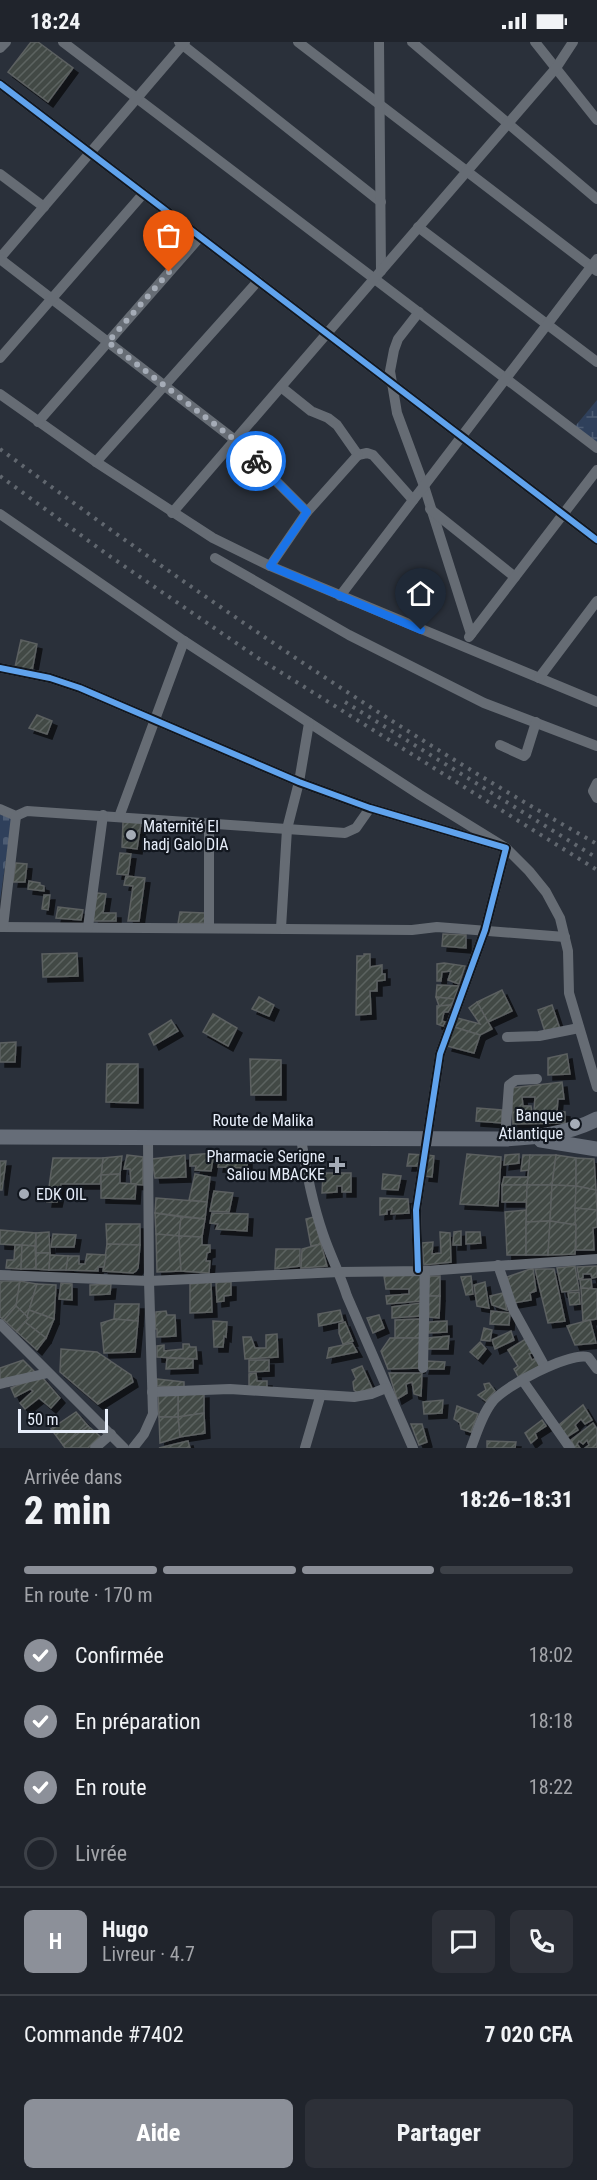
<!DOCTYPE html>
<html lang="fr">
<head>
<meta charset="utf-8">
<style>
	body { margin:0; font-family:"Roboto Condensed",sans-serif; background:#2d3038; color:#f1f3f6; height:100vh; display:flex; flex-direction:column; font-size:22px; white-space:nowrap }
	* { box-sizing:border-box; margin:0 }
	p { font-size:20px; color:#a2a4a9 }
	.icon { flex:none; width:33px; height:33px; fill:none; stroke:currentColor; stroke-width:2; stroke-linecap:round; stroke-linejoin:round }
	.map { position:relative; height:1406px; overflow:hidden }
	.panel { display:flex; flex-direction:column; background:#20242c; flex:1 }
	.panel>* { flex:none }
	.scale { position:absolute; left:18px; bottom:15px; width:90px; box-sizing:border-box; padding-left:6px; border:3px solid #e7eefa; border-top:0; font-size:16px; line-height:21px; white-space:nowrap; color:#e7eefa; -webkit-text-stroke:4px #12171f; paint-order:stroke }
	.pin { position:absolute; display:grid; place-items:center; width:51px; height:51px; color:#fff; margin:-62px -26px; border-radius:50% 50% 50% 0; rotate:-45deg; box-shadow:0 0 6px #0007 }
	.pin .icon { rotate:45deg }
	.courier { position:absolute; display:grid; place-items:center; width:60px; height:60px; margin:-30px; border:4px solid #1a73e8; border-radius:50%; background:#fff; color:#222; box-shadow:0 2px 8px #0007 }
	.head em { font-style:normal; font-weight:800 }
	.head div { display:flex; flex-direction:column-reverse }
	.head { display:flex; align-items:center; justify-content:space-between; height:102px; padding:0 24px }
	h1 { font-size:39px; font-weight:800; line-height:45px }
	.bar { display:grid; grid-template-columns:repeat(4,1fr); gap:9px 6px; align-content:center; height:72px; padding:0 24px }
	.bar i { height:8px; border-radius:4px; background:#3d4148 }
	.bar .current { background:#8c9099 }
	.bar p { grid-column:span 4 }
	.line { display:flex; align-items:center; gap:15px; padding:0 24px; border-top:2px solid #3d4148 }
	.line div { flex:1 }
	.round { display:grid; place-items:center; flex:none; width:63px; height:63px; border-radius:9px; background:#2d3038 }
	ol { padding:0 24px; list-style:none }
	li { display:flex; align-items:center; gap:18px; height:66px }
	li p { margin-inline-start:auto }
	li .icon { padding:6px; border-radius:50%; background:#8c9099; color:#fff; stroke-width:4 }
	li:last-child { color:#a2a4a9 }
	li i { width:33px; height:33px; border:3px solid #3d4148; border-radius:50% }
	.cta { display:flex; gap:12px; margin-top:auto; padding:12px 24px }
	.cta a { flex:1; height:69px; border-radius:9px; background:#8c9099; color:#fff; font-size:24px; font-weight:800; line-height:69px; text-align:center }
	.cta a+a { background:#2d3038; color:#f1f3f6 }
	.status { display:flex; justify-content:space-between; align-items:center; height:42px; padding:0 30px; background:#20242c; direction:ltr }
	.status svg { height:16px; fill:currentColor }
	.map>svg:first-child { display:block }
	.wetland { fill:url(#wetland-marsh) }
	.cemetery { fill:url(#cemetery-stones) }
	.building { fill:url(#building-hatch); stroke:#5c6061; stroke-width:1.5; fill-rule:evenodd; filter:url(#shadow) }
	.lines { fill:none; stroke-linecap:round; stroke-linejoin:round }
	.street { stroke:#666c74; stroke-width:10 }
	.secondary { stroke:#666d78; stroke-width:15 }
	.rail { stroke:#61676f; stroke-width:4; stroke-dasharray:3 6; stroke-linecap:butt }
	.cycleway-casing { stroke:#12171f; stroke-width:10 }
	.cycleway { stroke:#60a3ed; stroke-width:6 }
	.done { stroke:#a5acb7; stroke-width:6; stroke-dasharray:0 10.8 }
	.route { stroke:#1a73e8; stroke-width:8 }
	.poi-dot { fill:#a5acb7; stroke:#12171f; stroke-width:2 }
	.labels { text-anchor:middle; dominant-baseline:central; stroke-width:4.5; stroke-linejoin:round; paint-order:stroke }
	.poi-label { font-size:16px; fill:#e7eefa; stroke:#12171f; text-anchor:start }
	.street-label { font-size:16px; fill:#e7eefa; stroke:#12171f }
</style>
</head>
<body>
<div class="status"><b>18:24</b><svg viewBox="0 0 49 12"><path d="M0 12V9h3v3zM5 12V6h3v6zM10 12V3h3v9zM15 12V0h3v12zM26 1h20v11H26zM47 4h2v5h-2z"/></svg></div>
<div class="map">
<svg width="597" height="1406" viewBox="0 0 597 1406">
	<defs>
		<pattern id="wetland-marsh" width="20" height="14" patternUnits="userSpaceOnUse" patternTransform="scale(1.5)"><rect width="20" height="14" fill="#2f405b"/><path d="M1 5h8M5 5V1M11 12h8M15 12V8" fill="none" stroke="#4d5c73"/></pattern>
		<pattern id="cemetery-stones" width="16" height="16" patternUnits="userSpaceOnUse" patternTransform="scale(1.5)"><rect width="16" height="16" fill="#2f405b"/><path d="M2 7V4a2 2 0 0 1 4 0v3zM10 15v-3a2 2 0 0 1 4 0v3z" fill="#4d5c73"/></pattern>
		<pattern id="building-hatch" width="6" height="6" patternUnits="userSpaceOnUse" patternTransform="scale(1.5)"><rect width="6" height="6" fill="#424a45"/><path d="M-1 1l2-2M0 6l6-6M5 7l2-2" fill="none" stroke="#5d6461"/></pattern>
		<filter id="shadow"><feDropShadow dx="5" dy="5" stdDeviation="0" flood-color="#0009"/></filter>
	</defs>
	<rect width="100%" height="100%" fill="#2a303a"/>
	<polygon class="wetland" points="597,358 597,407 572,388"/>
	<polygon class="cemetery" points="0,772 12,777 0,858"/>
	<g class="building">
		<polygon points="31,0 38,0 73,26 48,60 8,30"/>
		<polygon points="21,598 37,602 32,629 15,625"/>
		<polygon points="37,673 52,679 47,692 29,686"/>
		<polygon points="123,780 141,781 137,807 122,805"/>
		<polygon points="120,811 131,812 128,833 117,832"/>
		<polygon points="16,821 27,822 25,840 13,840"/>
		<polygon points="126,834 145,836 139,879 128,879 133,844 124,843"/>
		<polygon points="29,839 40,841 40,843 44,844 44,849 28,847"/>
		<polygon points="97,851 106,852 103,871 116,871 116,879 93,879"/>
		<polygon points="44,853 50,853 48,868 42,867"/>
		<polygon points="58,865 83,868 81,878 56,876"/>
		<polygon points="180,870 205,871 206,881 178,882"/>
		<polygon points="443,892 466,893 466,906 442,904"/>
		<polygon points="77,911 78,934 43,935 42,912"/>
		<polygon points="364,912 370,912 370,925 382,923 382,932 385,932 385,938 377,939 377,949 370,949 371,972 356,973 357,914 364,914"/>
		<polygon points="444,921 465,924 459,942 448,938 451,929 442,930 441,939 437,939 437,922"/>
		<polygon points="437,943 459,944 454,957 436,955"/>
		<polygon points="502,948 512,969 488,980 477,960"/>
		<polygon points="259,955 274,963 269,974 252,967"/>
		<polygon points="436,955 454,957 452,963 439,964"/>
		<polygon points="477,960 492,987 480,993 454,985 457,976 480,982 469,966"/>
		<polygon points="452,963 448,970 444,970 442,979 445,980 443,984 437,982 437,964"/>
		<polygon points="552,963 560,987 545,990 538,968"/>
		<polygon points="213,972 237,986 228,1004 203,990"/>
		<polygon points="171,978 178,989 154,1003 149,992"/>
		<polygon points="454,985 480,993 474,1011 447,1004"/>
		<polygon points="16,1000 15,1020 0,1020 0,1001"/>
		<polygon points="567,1012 570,1032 548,1033 548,1016"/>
		<polygon points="250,1017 281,1018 281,1053 251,1053"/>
		<polygon points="107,1022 138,1022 138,1061 106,1060"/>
		<path d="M562,1040L564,1057H558L557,1069L565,1070V1081L513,1082L511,1046ZM522,1055H535L534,1069L532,1070L531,1064H523Z"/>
		<polygon points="477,1066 502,1068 502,1081 476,1079"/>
		<polygon points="214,1111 211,1129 195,1128 196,1124 190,1124 190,1113"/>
		<polygon points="409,1112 423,1113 421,1124 407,1124"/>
		<polygon points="467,1112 501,1115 498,1164 460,1162"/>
		<polygon points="519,1112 519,1121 504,1123 505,1113"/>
		<polygon points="127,1113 143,1115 143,1143 131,1142 130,1127 124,1127"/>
		<polygon points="185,1113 186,1135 155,1136 152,1117"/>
		<polygon points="220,1113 247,1113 247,1126 218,1125"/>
		<polygon points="427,1113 434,1114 432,1135 424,1134"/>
		<polygon points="523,1113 530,1113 529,1128 521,1129"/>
		<polygon points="530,1113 556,1113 552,1143 527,1143"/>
		<polygon points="556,1113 576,1116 576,1144 552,1143"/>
		<polygon points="122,1114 120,1132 101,1133 103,1116"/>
		<polygon points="53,1116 103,1116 100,1142 61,1142 57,1160 47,1160"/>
		<polygon points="576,1116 594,1117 596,1148 576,1144"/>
		<polygon points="0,1119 6,1119 2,1148 0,1148"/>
		<polygon points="323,1131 351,1131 351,1150 342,1150 342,1144 337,1144 337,1150 322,1151"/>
		<polygon points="120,1132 120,1141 136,1142 135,1157 101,1156 101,1133"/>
		<polygon points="195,1132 210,1135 207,1160 189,1158"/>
		<polygon points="383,1132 401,1134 398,1148 382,1147"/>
		<polygon points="504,1135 528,1135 527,1143 502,1143"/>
		<rect x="502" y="1143" width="25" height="17"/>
		<polygon points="527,1143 552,1143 550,1179 526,1180"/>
		<polygon points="552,1143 576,1144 576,1183 550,1179"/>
		<polygon points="576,1144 596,1148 597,1168 575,1166"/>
		<polygon points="214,1149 233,1151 229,1170 210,1169"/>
		<polygon points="156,1156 207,1160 205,1177 155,1171"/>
		<polygon points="380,1156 408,1157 409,1171 391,1172 392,1167 387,1168 387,1172 380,1173"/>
		<polygon points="575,1166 597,1168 597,1185 593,1186 594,1208 576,1208"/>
		<polygon points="526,1168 526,1213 507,1213 505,1170"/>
		<polygon points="155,1171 181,1175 179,1194 156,1192"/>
		<polygon points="212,1171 248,1172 247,1189 216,1187 218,1182 210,1181"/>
		<polygon points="181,1175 205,1177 202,1195 179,1194"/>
		<polygon points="314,1175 321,1202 311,1204 306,1177"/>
		<polygon points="550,1179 548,1213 526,1213 526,1180"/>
		<polygon points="550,1179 576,1183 575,1212 548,1213"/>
		<polygon points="106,1182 140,1182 140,1203 107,1202"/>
		<polygon points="0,1188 36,1191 35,1204 0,1202"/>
		<polygon points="461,1189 461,1203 453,1203 454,1190"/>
		<polygon points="49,1190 50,1211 36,1211 36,1191"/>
		<polygon points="440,1190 450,1191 451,1220 424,1223 422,1201 433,1200 432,1212 441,1211"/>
		<polygon points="466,1190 480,1190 481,1201 466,1202"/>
		<polygon points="53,1192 76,1193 74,1205 51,1205"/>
		<polygon points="156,1192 179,1194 181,1229 157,1230"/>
		<polygon points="179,1194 202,1195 202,1203 210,1203 210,1210 207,1211 206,1219 210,1219 209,1231 181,1229"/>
		<polygon points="107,1202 140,1203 138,1226 136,1229 133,1231 103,1229"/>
		<polygon points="321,1202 327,1224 301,1226 302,1207"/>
		<polygon points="15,1203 22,1203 21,1227 6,1226 7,1218 14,1218"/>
		<polygon points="22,1203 35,1204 36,1227 21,1227"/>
		<polygon points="276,1207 300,1207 300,1224 275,1227"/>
		<polygon points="36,1211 50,1211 49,1228 36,1227"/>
		<polygon points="87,1212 106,1213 104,1225 98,1225 98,1229 66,1228 68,1214 79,1214 79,1222 85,1222"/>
		<polygon points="50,1213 68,1214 66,1228 49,1228"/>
		<polygon points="575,1224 579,1248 562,1250 557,1226"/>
		<polygon points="597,1224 597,1235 592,1236 591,1232 583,1232 583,1236 579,1237 577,1225"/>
		<polygon points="533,1226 536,1249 530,1251 531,1258 514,1261 507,1235"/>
		<polygon points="535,1227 554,1227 565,1279 548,1281"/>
		<polygon points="420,1233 421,1259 387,1262 386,1254 409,1252 409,1247 386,1247 384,1234"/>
		<polygon points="429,1234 440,1234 440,1254 428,1254"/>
		<polygon points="471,1234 473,1252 466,1253 461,1235"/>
		<polygon points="591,1237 592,1247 581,1246 580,1238"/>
		<polygon points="0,1239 20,1239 16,1264 4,1278 0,1275"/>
		<polygon points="20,1239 37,1242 27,1275 16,1264"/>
		<polygon points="211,1240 212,1270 190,1271 190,1242"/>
		<polygon points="216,1240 231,1240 231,1253 224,1254 224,1259 217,1260"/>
		<polygon points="485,1240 489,1266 477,1264 474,1243"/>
		<polygon points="61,1241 72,1242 72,1258 59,1257"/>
		<polygon points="37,1242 56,1243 54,1277 29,1268"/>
		<polygon points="111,1242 110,1252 90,1253 90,1243"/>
		<polygon points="581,1246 597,1247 597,1277 583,1279"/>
		<polygon points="579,1250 580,1262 570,1263 568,1251"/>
		<polygon points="503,1251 507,1268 492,1263 490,1254"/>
		<polygon points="428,1254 440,1254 439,1276 429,1275"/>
		<polygon points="421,1261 420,1274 392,1276 392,1265"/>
		<polygon points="115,1262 139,1262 138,1279 114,1277"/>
		<polygon points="16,1264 29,1276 17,1290 4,1278"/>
		<polygon points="29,1268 54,1277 46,1296 25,1280 29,1276 27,1275"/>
		<polygon points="340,1268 343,1279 319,1284 318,1272"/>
		<polygon points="166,1269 167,1273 175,1273 176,1294 157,1295 157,1287 155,1287 156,1270"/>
		<polygon points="491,1269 510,1271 509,1283 490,1282"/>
		<polygon points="379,1273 384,1286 373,1291 367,1276"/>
		<polygon points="114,1277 138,1279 135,1310 104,1311 101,1281"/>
		<polygon points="420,1277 420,1296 395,1296 395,1278"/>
		<polygon points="590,1278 596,1301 575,1303 567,1284"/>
		<polygon points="213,1279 227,1280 226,1295 224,1294 223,1305 214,1305"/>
		<polygon points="447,1279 447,1290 428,1291 429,1280"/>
		<polygon points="25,1280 46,1296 37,1308 17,1290"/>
		<polygon points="345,1280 353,1299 343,1302 339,1291 339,1282"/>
		<polygon points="484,1286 492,1288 490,1299 481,1298"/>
		<polygon points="511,1289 514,1298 495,1307 492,1298"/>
		<polygon points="277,1292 278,1315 245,1317 243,1295 251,1295 255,1306 266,1306 266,1293"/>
		<polygon points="449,1294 448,1307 427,1307 428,1296"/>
		<polygon points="390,1296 420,1296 420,1326 388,1327 381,1309"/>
		<polygon points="527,1296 534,1310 529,1312 532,1318 537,1316 540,1324 519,1336 514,1327 518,1324 508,1308"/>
		<polygon points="480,1300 486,1307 478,1317 470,1310"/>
		<polygon points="352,1301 357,1310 327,1316 329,1306"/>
		<polygon points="183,1302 189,1302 190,1305 196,1305 197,1317 157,1315 157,1304 164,1303 164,1309 183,1307"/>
		<polygon points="61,1307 97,1310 131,1333 133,1340 98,1362 60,1330"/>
		<polygon points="167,1316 193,1317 193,1326 166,1327"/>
		<polygon points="23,1318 36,1331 0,1340 0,1326"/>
		<polygon points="249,1318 269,1318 269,1329 249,1330"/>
		<polygon points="426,1319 445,1320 444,1327 424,1327"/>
		<polygon points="362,1324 372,1346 358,1351 354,1348 353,1340 356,1337 352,1328"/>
		<polygon points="256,1331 257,1339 267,1339 267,1345 249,1345 249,1332"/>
		<polygon points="389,1331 422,1331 421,1354 414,1352 412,1340 406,1342 407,1351 397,1357"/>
		<polygon points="41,1334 60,1356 51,1366 39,1356 25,1367 20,1361 33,1349 30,1347 15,1355 11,1346"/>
		<polygon points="157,1337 184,1340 184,1345 157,1344"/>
		<polygon points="489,1341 495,1349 486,1359 478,1353 486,1348 484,1342"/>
		<polygon points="204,1351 204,1371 178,1375 178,1353"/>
		<polygon points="158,1352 178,1353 178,1375 159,1375"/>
		<polygon points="443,1358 442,1371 424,1372 423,1360"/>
		<polygon points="583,1363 592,1378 585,1382 581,1377 575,1383 578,1388 567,1395 559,1383"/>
		<polygon points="457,1364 478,1372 471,1390 461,1387 460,1381 454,1377"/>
		<polygon points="76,1370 88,1384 63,1403 51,1387"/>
		<polygon points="204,1371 205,1391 180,1395 178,1375"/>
		<polygon points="159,1375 178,1375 180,1395 160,1401"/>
		<polygon points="542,1378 546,1384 535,1391 537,1396 531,1401 525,1391"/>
		<polygon points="593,1381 597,1387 597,1406 585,1406 589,1403 587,1398 583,1402 579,1399 577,1402 580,1406 575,1406 571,1398"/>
		<polygon points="411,1382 422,1382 427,1400 419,1403"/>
		<polygon points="88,1384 101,1395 88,1406 65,1406 63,1403"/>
		<polygon points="188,1399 190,1406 159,1406"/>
		<polygon points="487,1399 516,1400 515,1406 487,1406"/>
	</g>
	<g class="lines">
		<g class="street">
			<polyline points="63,0 597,406"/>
			<polyline points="179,0 381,160"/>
			<polyline points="298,0 597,229"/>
			<polyline points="379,0 381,229"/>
			<polyline points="412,0 597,157"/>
			<polyline points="535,0 597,78"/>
			<polyline points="0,6 6,0"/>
			<polyline points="0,42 597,498"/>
			<polyline points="0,132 44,165"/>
			<polyline points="418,185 597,320"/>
			<polyline points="0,216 185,0"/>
			<polyline points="0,217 235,398 307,470"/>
			<polyline points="419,270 398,297 394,308 390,329 397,371 424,444 471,592"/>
			<polyline points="0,316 143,152"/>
			<polyline points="281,345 311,369 328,376 337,383 358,413 367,411 373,413 413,458"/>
			<polyline points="0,352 96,420 213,496 270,524 597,660"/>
			<polyline points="38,380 200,195"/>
			<polyline points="96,420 258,239"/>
			<polyline points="430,467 515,535"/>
			<polyline points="172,471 556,26 573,0"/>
			<polyline points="0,472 184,599 420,753 506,806 529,829 546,850 560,876 568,909 569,951 597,1045"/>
			<polyline points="215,516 349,593 484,661 597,704"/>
			<polyline points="270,524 307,470 358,413"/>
			<polyline points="340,554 597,217"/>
			<polyline points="469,595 597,428"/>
			<polyline points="0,626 50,636 80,646 299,740 370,766 506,806 485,888 440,1012 416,1168 418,1228"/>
			<polyline points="539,636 597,559"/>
			<polyline points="500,703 524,714 526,712 536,680"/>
			<polyline points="597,741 593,749 597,756"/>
			<polyline points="0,767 16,774 27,769 345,791 356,786 370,766"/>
			<polyline points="119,775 184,599"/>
			<polyline points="209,781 209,886"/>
			<polyline points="0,885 412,888 437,885 565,895"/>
			<polyline points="3,885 16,774"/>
			<polyline points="88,885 103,773"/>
			<polyline points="281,886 287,787 299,740 309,681"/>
			<polyline points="507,995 539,994 579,986"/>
			<path d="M301,1096C306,1129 312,1160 323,1192C330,1213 340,1232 347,1254L413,1406"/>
			<polyline points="505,1097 509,1043 516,1038 537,1037"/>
			<polyline points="498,1223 513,1267 545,1325"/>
			<polyline points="0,1233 149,1239 339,1230 425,1229 597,1217"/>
			<polyline points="0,1282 124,1406"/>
			<polyline points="423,1326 425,1229"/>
			<polyline points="523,1339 570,1406"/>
			<polyline points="0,1342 48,1331"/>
			<polyline points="152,1350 230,1347 354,1355 371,1352 386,1346"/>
			<polyline points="95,1406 111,1392"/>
			<polyline points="133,1406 144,1392 153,1372 149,1239 148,1096"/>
			<polyline points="305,1406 320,1355"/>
			<path d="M471,1406C477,1391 482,1372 493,1359C505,1344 569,1310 588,1315L597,1327"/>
		</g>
		<g class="secondary">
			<path d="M0,1095L505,1097C537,1095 568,1092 597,1077"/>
			<polyline points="541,1098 597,1107"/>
		</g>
		<g class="rail">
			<path d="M0,407C192,549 389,685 597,802"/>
			<polyline points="0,434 108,513 258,616 597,828"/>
			<polyline points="345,660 597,816"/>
		</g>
		<g class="cycleway-casing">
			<g id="cycleway">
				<polyline points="0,42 597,498"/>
				<polyline points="0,626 50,636 80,646 299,740 370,766 506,806 485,888 440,1012 416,1168 418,1228"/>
			</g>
		</g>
		<use href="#cycleway" class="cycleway"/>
	</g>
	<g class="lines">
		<polyline class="done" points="169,230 108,300 235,398 256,419"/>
		<polyline class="route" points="256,419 307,470 270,524 421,588"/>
	</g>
	<g class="poi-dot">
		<circle cx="131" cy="793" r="6"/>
		<circle cx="575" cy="1082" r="6"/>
		<path d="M334 1114h6v6h6v6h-6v6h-6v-6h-6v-6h6z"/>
		<circle cx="24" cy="1152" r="6"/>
	</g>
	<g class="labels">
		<g class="poi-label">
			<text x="143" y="784">Maternité El<tspan x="143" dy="18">hadj Galo DIA</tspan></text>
			<text x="563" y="1073" text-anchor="end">Banque<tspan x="563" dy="18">Atlantique</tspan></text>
			<text x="325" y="1114" text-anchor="end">Pharmacie Serigne<tspan x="325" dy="18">Saliou MBACKE</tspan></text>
			<text x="36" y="1152">EDK OIL</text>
		</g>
		<g class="street-label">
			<text x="263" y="1078">Route de Malika</text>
		</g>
	</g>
</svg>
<div class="scale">50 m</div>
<div class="pin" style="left:169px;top:230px;background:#ea580c"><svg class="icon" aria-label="bag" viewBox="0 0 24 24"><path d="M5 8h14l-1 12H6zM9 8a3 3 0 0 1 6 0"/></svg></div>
<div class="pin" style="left:421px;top:588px;background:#1f2937"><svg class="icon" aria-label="home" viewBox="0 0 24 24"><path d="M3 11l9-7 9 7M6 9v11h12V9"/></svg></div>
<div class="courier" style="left:256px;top:419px"><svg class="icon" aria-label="bike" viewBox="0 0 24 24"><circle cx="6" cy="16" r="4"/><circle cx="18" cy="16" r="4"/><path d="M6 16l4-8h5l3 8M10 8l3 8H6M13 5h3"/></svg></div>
</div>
<section class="panel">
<div class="head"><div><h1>2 min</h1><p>Arrivée dans</p></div><em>18:26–18:31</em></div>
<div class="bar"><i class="current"></i><i class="current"></i><i class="current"></i><i></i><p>En route · 170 m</p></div>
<ol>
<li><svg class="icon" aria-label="check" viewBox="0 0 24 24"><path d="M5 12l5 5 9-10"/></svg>Confirmée<p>18:02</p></li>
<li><svg class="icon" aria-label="check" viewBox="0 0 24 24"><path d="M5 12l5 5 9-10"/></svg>En préparation<p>18:18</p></li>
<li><svg class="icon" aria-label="check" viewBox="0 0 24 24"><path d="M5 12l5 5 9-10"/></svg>En route<p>18:22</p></li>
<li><i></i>Livrée</li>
</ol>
<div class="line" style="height:108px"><b class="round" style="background:#8c9099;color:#fff">H</b><div><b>Hugo</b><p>Livreur · 4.7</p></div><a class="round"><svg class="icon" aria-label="chat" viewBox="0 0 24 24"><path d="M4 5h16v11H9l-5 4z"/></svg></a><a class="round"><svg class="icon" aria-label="phone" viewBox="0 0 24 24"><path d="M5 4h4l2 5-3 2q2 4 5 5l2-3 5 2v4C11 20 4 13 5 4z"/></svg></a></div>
<div class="line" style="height:78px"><div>Commande #7402</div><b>7 020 CFA</b></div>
<div class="cta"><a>Aide</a><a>Partager</a></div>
</section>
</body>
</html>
